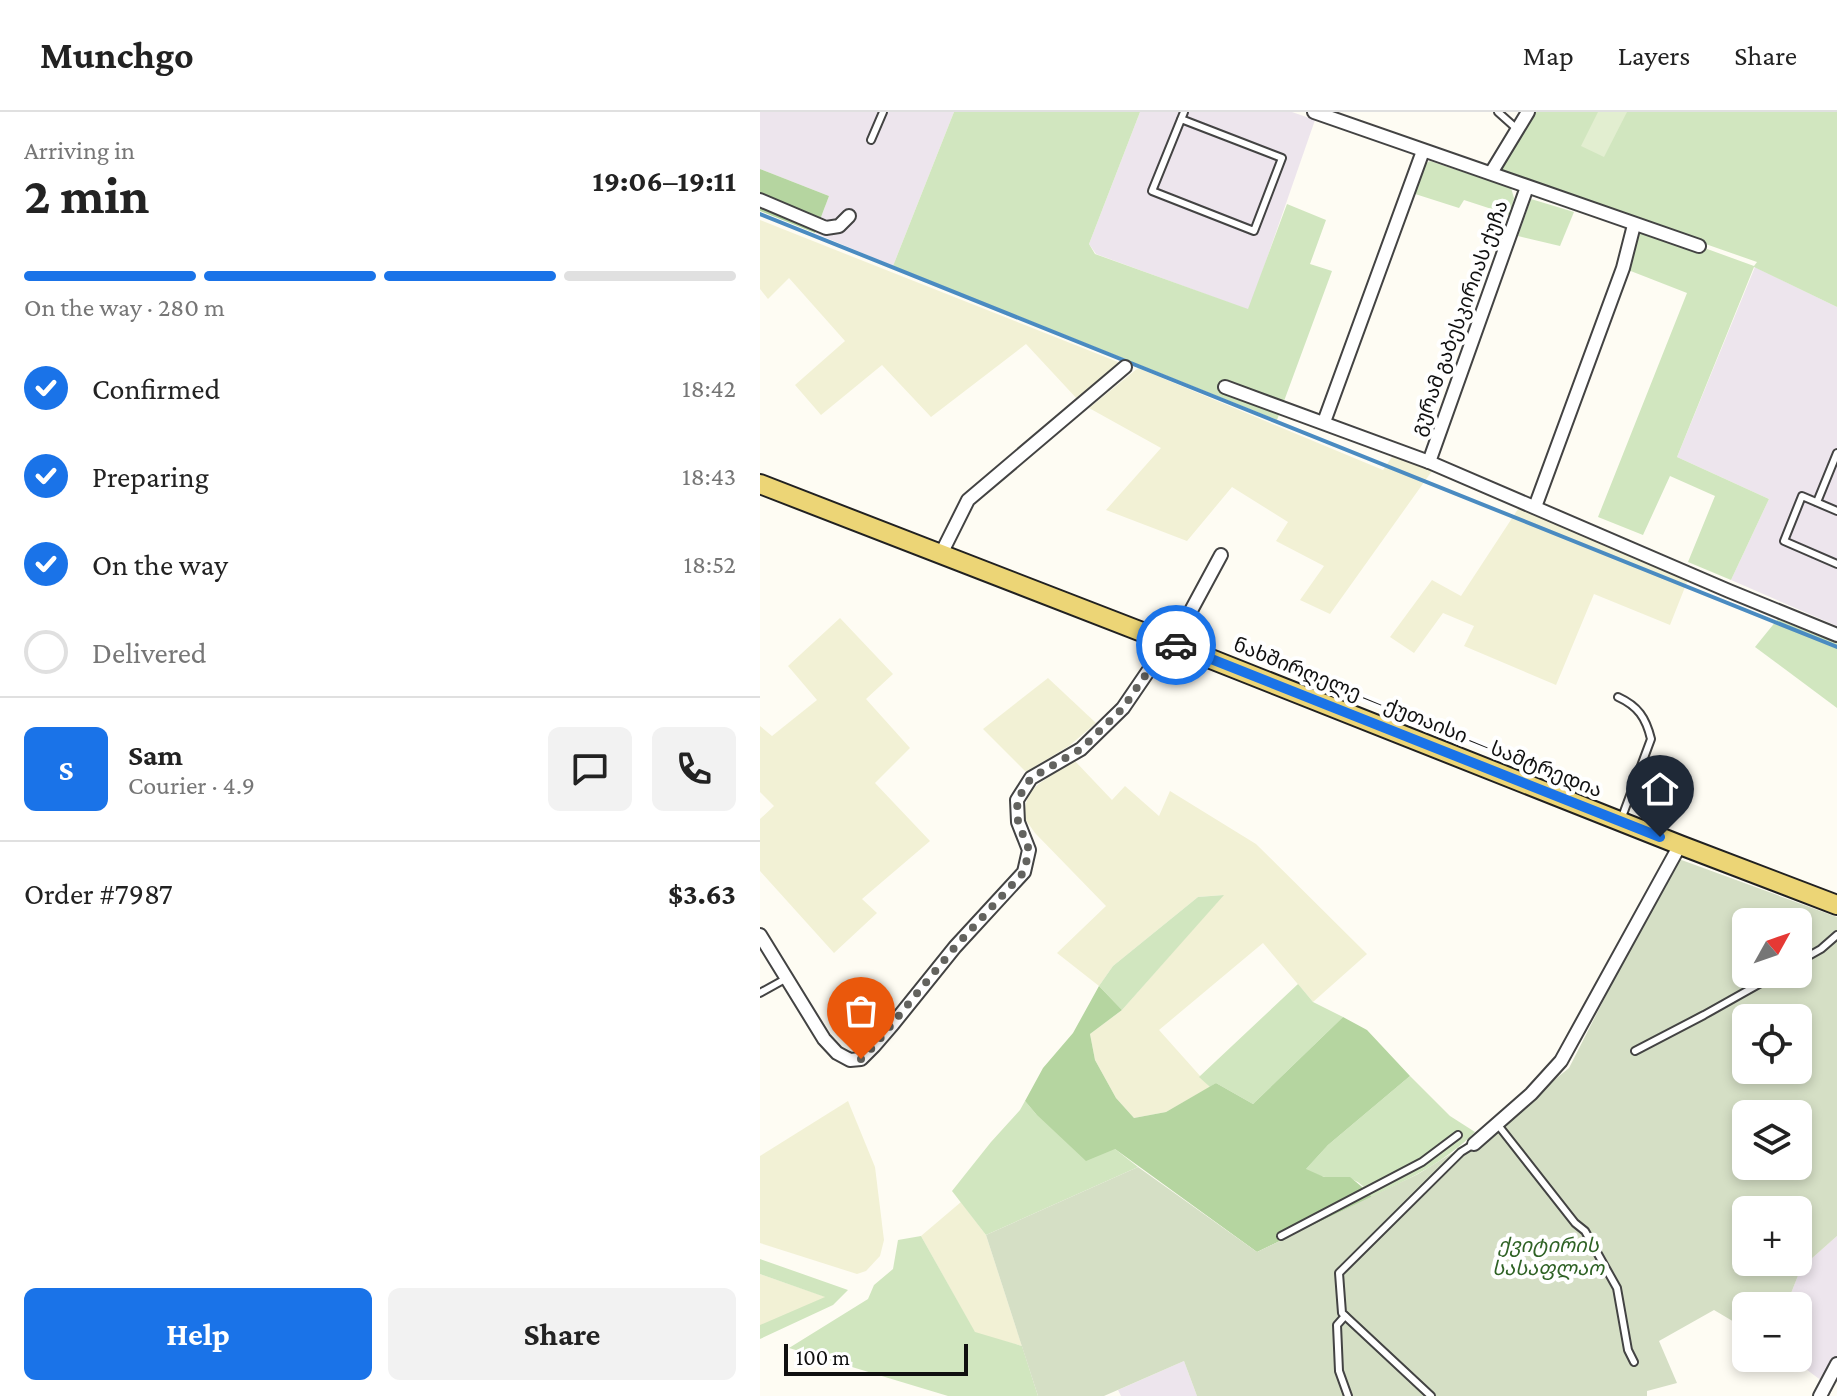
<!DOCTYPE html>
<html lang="en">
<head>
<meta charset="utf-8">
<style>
	body { margin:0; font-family:"Crimson Pro","Noto Sans Georgian",serif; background:#f2f2f2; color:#222; height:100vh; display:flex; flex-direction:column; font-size:30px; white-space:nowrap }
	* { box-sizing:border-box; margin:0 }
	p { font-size:26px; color:#767676 }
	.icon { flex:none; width:44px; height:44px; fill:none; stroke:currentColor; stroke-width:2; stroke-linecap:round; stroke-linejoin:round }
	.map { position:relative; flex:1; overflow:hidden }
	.drawer { display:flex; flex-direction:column; background:#fff; width:760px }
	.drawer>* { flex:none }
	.needle { width:52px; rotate:50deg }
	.fabs { position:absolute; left:972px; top:796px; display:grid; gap:16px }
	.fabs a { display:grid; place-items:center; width:80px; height:80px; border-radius:12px; background:#fff; box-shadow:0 4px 12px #0003; font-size:40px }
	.scale { position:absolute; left:24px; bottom:20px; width:184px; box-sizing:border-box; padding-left:8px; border:4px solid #101010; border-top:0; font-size:22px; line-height:28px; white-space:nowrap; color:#101010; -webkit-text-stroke:6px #fff; paint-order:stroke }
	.pin { position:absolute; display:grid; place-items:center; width:68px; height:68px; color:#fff; margin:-82px -34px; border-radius:50% 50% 50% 0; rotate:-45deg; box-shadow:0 0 8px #0007 }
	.pin .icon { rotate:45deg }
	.courier { position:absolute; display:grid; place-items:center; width:80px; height:80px; margin:-40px; border:6px solid #1a73e8; border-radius:50%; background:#fff; color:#222; box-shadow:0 2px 10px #0007 }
	.summary em { font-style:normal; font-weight:700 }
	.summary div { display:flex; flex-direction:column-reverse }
	.summary { display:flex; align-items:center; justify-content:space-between; height:136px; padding:0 24px }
	h1 { font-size:52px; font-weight:700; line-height:60px }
	.bar { display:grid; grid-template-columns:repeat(4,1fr); gap:12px 8px; align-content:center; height:96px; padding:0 24px }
	.bar i { height:10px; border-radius:6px; background:#e0e0e0 }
	.bar .selected { background:#1a73e8 }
	.bar p { grid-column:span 4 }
	.line { display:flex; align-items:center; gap:20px; padding:0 24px; border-top:2px solid #e0e0e0 }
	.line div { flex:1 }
	.round { display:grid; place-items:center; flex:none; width:84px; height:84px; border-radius:12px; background:#f2f2f2 }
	ol { padding:0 24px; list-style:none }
	li { display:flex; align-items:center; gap:24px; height:88px }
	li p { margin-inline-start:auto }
	li .icon { padding:8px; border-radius:50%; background:#1a73e8; color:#fff; stroke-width:4 }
	li:last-child { color:#767676 }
	li i { width:44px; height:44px; border:4px solid #e0e0e0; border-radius:50% }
	.action { display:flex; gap:16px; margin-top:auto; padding:16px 24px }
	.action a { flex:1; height:92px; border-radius:12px; background:#1a73e8; color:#fff; font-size:32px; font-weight:700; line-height:92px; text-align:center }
	.action a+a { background:#f2f2f2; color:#222 }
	header { display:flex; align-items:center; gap:48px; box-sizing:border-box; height:112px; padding:0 40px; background:#fff; border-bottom:2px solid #e0e0e0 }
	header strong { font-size:38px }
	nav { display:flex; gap:44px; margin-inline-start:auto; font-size:28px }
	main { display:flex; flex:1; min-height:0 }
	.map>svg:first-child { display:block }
	.industrial { fill:#ede5ed }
	.farmland { fill:#f2f1d5 }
	.green { fill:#d1e6bf }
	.forest { fill:#b5d5a0 }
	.cemetery { fill:#d5dfc5; fill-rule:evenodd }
	.pitch { fill:#e2eed0 }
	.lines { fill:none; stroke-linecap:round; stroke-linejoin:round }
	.stream { stroke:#4a8bc1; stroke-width:4 }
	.service-casing { stroke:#434343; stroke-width:10 }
	.minor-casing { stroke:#434343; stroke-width:16 }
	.primary-casing { stroke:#212121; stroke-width:22 }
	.service { stroke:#fff; stroke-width:6 }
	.minor { stroke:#fff; stroke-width:12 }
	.primary { stroke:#ecd576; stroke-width:18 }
	.done { stroke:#63635f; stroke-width:8; stroke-dasharray:0 14.4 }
	.route { stroke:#1a73e8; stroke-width:10 }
	.labels { text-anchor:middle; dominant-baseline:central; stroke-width:8; stroke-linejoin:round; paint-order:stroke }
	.street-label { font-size:20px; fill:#101010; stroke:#fff }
	.park-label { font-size:20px; font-style:italic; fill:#2f6225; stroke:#fff }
</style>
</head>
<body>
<header>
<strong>Munchgo</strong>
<nav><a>Map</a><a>Layers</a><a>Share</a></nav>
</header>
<main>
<section class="drawer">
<div class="summary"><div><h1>2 min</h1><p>Arriving in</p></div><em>19:06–19:11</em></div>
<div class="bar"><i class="selected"></i><i class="selected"></i><i class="selected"></i><i></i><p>On the way · 280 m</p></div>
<ol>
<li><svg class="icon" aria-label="check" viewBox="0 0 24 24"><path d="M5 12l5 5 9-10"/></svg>Confirmed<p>18:42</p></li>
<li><svg class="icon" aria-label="check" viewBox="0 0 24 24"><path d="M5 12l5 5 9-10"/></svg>Preparing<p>18:43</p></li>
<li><svg class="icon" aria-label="check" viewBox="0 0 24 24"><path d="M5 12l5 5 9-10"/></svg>On the way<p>18:52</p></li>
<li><i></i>Delivered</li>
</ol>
<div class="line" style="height:144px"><b class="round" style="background:#1a73e8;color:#fff">S</b><div><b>Sam</b><p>Courier · 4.9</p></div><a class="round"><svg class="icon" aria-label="chat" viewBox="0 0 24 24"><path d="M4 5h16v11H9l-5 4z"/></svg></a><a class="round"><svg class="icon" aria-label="phone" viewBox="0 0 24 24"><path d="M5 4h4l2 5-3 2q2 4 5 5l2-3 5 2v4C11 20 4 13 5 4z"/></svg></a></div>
<div class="line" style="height:104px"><div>Order #7987</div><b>$3.63</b></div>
<div class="action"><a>Help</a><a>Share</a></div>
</section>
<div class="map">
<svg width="1077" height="1284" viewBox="0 0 1077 1284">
	<rect width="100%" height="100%" fill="#fefcf3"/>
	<g class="industrial">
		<polygon points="0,0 194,0 133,154 55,121 69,84 0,57"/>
		<polygon points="380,0 532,0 555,8 489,198 336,142 329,132"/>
		<polygon points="995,155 1077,195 1077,514 971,468 1009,387 917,345"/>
		<polygon points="1077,1124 1077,1243 1062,1269 1031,1246 1038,1246 1038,1194 1026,1194 1041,1156"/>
		<polygon points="424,1249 437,1284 361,1284 358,1278"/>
	</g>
	<g class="farmland">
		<polygon points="0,108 363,252 319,289 266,232 171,305 122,253 61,303 35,273 85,229 29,166 8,187 0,177"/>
		<polygon points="378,256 623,358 634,342 672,359 570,502 540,488 564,454 516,429 528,410 472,375 427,429 346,398 401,336 329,296"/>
		<polygon points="760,394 929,465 910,513 834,482 796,573 704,534 714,514 683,501 654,541 630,525 672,468 701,484"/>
		<polygon points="80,506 133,562 106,587 150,636 115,671 170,729 102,787 117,801 74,841 0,759 0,707 14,694 0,680 0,614 12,624 57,588 28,554"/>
		<polygon points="288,566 336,611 309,634 266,660 223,617"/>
		<polygon points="314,648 352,688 365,674 399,704 410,679 496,732 607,842 553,890 503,831 399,918 450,975 406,1000 374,1006 356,986 335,948 330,922 362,898 463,783 438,785 353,854 339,874 297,841 346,794 275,721 263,704 269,680 280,671"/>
		<polygon points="88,989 115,1055 124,1128 120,1144 106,1159 97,1162 0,1131 0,1044"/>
		<polygon points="201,1090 226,1123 262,1234 215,1221 161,1124"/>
		<polygon points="0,1162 66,1185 2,1214 0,1213"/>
	</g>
	<g class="green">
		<polygon points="194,0 380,0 329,132 335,142 488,197 527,92 566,108 550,152 572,159 517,308 133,154"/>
		<polygon points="772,0 1077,0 1077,195 994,155 917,345 1009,387 971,468 928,450 955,384 910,364 883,423 838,405 927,181 863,156 874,113 939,134 994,154 997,150 737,59"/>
		<polygon points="670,49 751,76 754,86 750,103 704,88 699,96 652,81 663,53"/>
		<polygon points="771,87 814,100 800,134 758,124"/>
		<polygon points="1021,503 1077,526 1077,596 995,535"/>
		<polygon points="464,783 362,898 339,874 353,854 438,785"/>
		<polygon points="538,872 553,890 583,905 493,992 456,971 450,975 439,965"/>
		<path d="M650,964L690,1004L715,1020C684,1051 650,1066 612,1085C595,1061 588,1068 565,1065C558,1064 552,1060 545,1058L568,1033Z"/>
		<polygon points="265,989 276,1002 355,1037 378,1055 226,1123 192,1079 231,1030 260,998"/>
		<polygon points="161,1124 215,1220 262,1234 278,1284 188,1284 29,1236 108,1187 114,1173 133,1157 138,1128"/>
		<polygon points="0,1147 88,1178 73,1193 0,1227 0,1213 65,1185 0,1162"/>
	</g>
	<g class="forest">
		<polygon points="0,57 69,84 55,121 0,99"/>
		<polygon points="339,874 362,898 330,922 335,948 356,986 374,1006 406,1000 456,971 493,992 583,905 607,918 650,964 568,1033 546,1057 564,1065 590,1065 607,1079 612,1085 497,1140 355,1037 326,1049 276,1002 265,989 283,956 313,921"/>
	</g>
	<path class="cemetery" d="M916,746L1077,805V1124L1041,1156L1026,1194H986V1217L954,1198L899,1229L917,1271L887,1279V1284H437L424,1249L344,1284H278L226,1123L378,1055L497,1140L658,1062L738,1013L809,956ZM986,810H1038V862H986ZM986,906H1038V958H986ZM986,1002H1038V1054H986ZM986,1098H1038V1150H986Z"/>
	<polygon class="pitch" points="838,0 867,0 844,45 821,34"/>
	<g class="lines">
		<polyline class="stream" points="0,102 1077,535"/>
		<g class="service-casing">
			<g id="service">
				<polyline points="738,0 757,17"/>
				<polyline points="421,7 522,46 494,119 392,79 424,0"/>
				<polyline points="111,28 123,0"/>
				<polyline points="1057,390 1077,341"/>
				<polyline points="1077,399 1042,384 1024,429 1077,452"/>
				<path d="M858,585C878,594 886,606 891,627L862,705"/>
				<polyline points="1038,850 1061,837 1077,823"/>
				<polyline points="0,881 27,866"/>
				<polyline points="875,939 944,903 1017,862"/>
				<polyline points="738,1013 815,1111 825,1119 857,1176 868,1238 874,1250"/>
				<polyline points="521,1124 662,1050 698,1023"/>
				<polyline points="585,1204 577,1213 579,1259 588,1284"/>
				<polyline points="671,1284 582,1201 579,1161 701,1040 714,1032"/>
			</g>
		</g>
		<g class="minor-casing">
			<g id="minor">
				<polyline points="554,0 939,134"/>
				<polyline points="731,61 768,0"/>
				<polyline points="0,88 66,116 79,114 89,104"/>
				<polyline points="465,275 669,350 969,479 1077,523"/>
				<polyline points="564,310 663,39"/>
				<polyline points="669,350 767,75"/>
				<polyline points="775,395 863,156 874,113"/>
				<polyline points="181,442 208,388 365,255"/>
				<polyline points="413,532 461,443"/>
				<polyline points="0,823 64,927 77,941 90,948 101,947 114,934 133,912 195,835 264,760 269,738 258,710 257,688 271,666 321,637 363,596 391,555 401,527"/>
				<polyline points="714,1032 771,982 801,949 920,733"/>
				<polyline points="1060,1284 1077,1252"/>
			</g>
		</g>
		<g class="primary-casing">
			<polyline id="primary" points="0,372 413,532 920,733 1077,793"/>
		</g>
		<use href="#service" class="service"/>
		<use href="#minor" class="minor"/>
		<use href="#primary" class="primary"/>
	</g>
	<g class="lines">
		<polyline class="done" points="101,947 114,934 195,835 264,760 269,738 258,710 257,688 271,666 321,637 363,596 391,555 401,527 416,533"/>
		<polyline class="route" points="416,533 900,725"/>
	</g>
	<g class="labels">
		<g class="street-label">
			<text transform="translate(699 206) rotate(-70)">გურამ გაბესკირიას ქუჩა</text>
			<text transform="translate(658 605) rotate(22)">ნახშირღელე — ქუთაისი — სამტრედია</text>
		</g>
		<g class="park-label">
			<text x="788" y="1133">ქვიტირის<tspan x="788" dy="23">სასაფლაო</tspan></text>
		</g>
	</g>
</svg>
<div class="fabs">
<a><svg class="needle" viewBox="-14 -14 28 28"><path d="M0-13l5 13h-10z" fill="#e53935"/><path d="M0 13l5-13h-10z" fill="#767676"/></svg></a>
<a><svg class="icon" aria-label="locate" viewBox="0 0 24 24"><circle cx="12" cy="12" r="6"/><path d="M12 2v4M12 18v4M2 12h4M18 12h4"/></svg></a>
<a><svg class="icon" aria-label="layers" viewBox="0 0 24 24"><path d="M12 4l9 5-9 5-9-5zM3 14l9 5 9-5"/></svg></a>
<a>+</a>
<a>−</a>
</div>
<div class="scale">100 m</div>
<div class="pin" style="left:101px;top:947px;background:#ea580c"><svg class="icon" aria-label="bag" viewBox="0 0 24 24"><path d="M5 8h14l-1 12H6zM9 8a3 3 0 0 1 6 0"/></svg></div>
<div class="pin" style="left:900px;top:725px;background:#1f2937"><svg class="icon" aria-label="home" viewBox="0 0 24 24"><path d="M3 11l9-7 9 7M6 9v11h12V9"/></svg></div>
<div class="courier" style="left:416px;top:533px"><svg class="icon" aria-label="car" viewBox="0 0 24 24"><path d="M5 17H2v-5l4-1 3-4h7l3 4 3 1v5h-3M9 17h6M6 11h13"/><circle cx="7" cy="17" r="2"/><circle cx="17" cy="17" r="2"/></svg></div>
</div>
</main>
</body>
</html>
